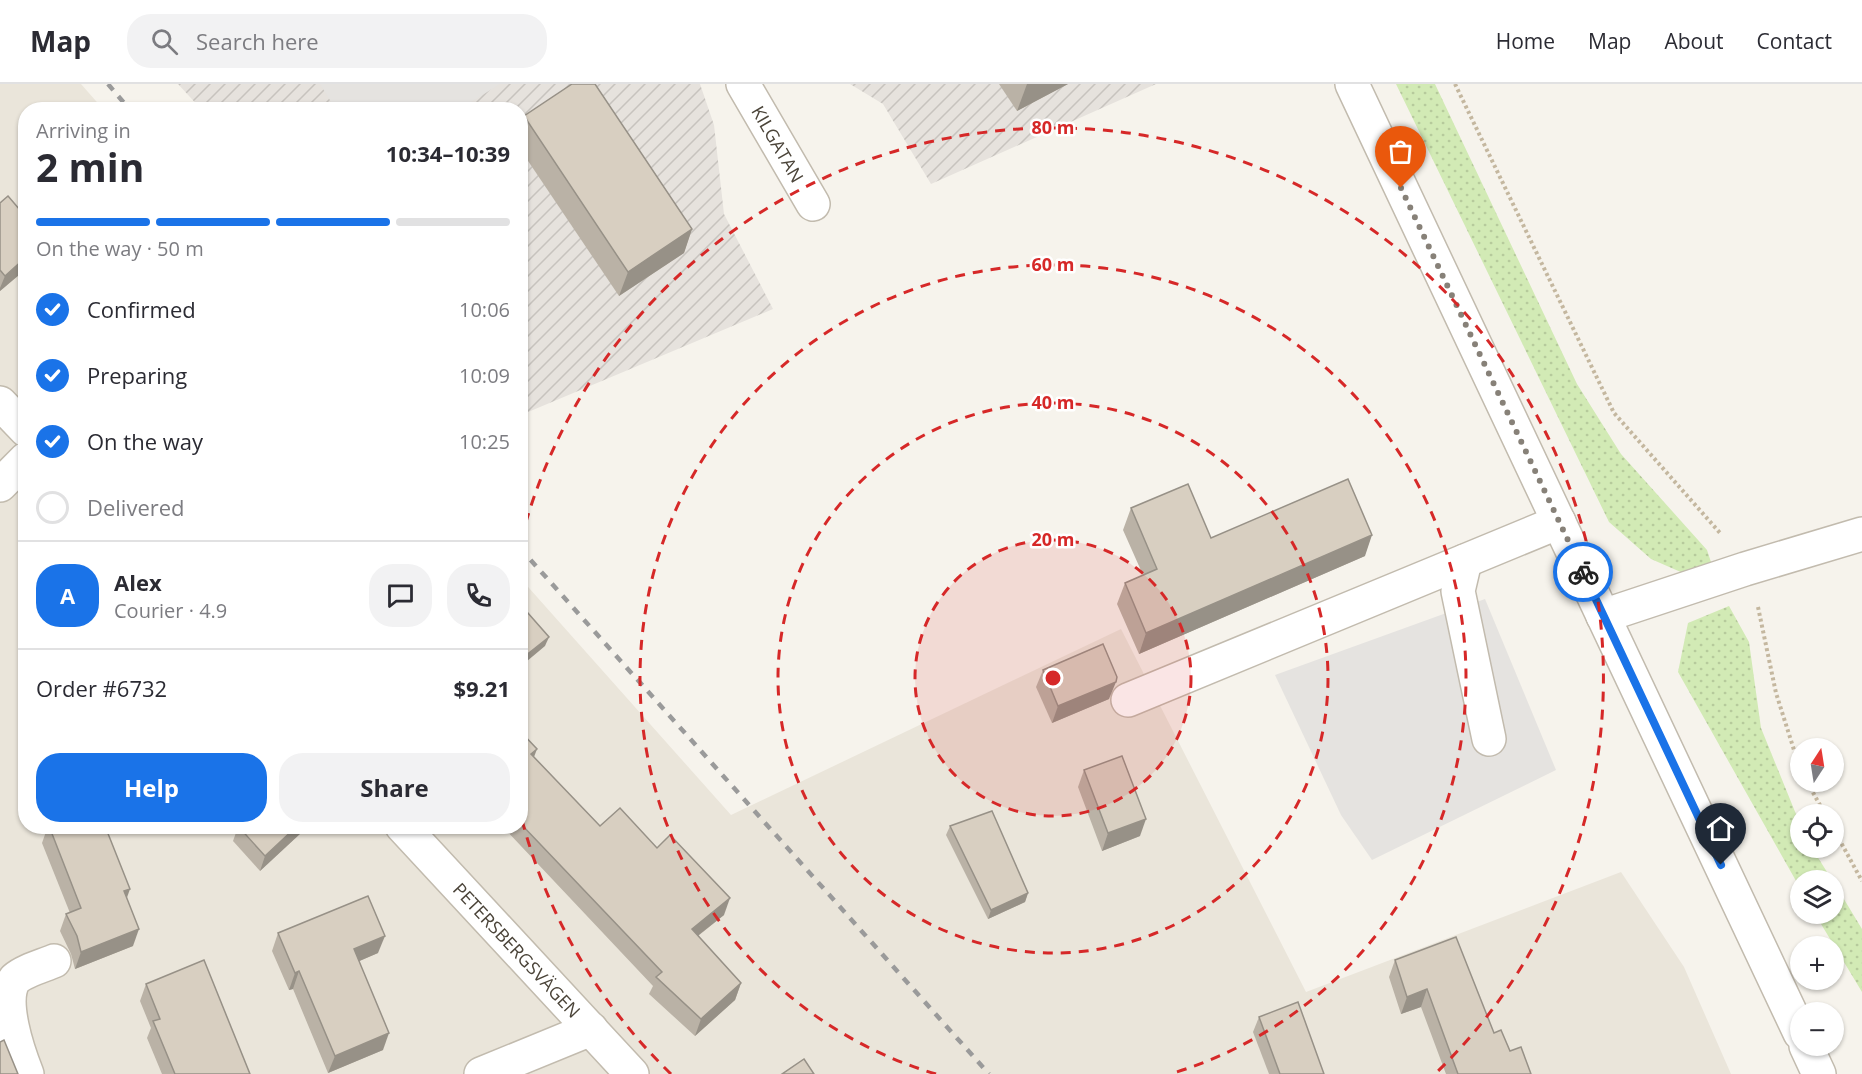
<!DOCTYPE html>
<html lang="en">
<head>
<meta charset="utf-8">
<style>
	body { margin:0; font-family:"Open Sans",sans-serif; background:#f2f2f3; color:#2b2b33; height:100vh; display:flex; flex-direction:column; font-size:22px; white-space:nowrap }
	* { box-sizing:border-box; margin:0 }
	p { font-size:20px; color:#7c7c81 }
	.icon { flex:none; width:33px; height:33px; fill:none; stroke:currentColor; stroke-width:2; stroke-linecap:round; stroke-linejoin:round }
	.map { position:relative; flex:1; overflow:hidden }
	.panel { position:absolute; left:18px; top:18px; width:510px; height:732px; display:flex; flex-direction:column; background:#fff; border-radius:24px; box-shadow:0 2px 4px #0004 }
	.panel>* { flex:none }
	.needle { width:39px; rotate:12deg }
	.tools { position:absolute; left:1790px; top:654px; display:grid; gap:12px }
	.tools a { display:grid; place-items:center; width:54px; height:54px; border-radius:50%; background:#fff; box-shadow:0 2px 4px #0004; font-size:30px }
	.pin { position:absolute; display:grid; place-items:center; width:51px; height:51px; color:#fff; margin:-62px -26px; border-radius:50% 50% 50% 0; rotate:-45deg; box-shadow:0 0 6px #0007 }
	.pin .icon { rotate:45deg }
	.courier { position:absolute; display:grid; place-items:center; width:60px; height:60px; margin:-30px; border:4px solid #1a73e8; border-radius:50%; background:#fff; color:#222; box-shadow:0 2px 8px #0007 }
	.overview em { font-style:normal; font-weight:700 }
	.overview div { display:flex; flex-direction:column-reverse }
	.overview { display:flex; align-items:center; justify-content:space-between; height:102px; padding:0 18px }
	h1 { font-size:39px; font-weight:700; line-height:45px }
	.bar { display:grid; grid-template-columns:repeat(4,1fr); gap:9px 6px; align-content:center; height:72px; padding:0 18px }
	.bar i { height:8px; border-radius:4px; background:#e1e1e2 }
	.bar .current { background:#1a73e8 }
	.bar p { grid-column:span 4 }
	.line { display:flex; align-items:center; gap:15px; padding:0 18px; border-top:2px solid #e1e1e2 }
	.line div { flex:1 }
	.round { display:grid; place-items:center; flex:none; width:63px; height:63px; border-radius:24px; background:#f2f2f3 }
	ol { padding:0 18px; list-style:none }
	li { display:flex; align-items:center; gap:18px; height:66px }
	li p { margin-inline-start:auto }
	li .icon { padding:6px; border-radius:50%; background:#1a73e8; color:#fff; stroke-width:4 }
	li:last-child { color:#7c7c81 }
	li i { width:33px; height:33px; border:3px solid #e1e1e2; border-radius:50% }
	.action { display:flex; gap:12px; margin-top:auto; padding:12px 18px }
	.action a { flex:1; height:69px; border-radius:24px; background:#1a73e8; color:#fff; font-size:24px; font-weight:700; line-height:69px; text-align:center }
	.action a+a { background:#f2f2f3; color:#2b2b33 }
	header { display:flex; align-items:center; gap:36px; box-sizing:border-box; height:84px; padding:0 30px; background:#fff; border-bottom:2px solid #e1e1e2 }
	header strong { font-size:28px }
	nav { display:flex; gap:33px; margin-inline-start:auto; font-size:21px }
	.search { width:420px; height:54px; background:#f2f2f3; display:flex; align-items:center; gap:15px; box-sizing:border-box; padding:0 21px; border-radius:24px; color:#7c7c81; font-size:22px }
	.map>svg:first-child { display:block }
	.residential { fill:#eae5da }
	.industrial { fill:url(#industrial-furrows) }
	.green { fill:url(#green-dots) }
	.parking { fill:#e5e3e0 }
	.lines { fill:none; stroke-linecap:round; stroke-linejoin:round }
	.minor-casing { stroke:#c2bbae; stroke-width:36 }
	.path { stroke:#c4b79f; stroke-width:4; stroke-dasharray:3 3; stroke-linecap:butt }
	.minor { stroke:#fff; stroke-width:33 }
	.rail { stroke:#9a9a9a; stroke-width:4.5; stroke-dasharray:8 8; stroke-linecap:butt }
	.wall { fill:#bab2a6 }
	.shaded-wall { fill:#979187 }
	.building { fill:#d8cfc1; stroke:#979187; stroke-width:1.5 }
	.done { stroke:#878178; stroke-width:6; stroke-dasharray:0 10.8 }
	.route { stroke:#1a73e8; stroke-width:8 }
	.ring { fill:none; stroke:#d62828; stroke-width:3; stroke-dasharray:10 8 }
	.labels { text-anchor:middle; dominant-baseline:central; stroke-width:5; stroke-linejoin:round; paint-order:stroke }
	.street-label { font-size:18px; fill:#4b4439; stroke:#fff }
	.centre { fill:#d62828; stroke:#fff; stroke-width:3 }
	.ring-label { font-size:18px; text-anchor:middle; font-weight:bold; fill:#d62828; stroke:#fff; stroke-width:5; stroke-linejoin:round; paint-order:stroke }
</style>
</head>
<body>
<header>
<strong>Map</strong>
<div class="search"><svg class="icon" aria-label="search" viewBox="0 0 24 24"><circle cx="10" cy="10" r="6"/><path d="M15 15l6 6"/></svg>Search here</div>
<nav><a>Home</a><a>Map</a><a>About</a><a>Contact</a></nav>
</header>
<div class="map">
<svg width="1862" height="990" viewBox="0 0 1862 990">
	<defs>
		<pattern id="industrial-furrows" width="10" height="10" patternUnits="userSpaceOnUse" patternTransform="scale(1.5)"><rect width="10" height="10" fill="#e6e2dd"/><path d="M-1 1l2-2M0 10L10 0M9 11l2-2" fill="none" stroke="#c7c3be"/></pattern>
		<pattern id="green-dots" width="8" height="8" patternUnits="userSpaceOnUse" patternTransform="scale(1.5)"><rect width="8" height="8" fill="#d2eab5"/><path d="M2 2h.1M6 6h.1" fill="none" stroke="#b6ca9c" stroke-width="1.8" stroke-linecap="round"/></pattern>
	</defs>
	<rect width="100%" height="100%" fill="#f6f3ec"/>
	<polygon class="residential" points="0,0 81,0 103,25 26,26 26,742 520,742 521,495 731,731 1121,545 1306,908 1621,788 1684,883 1731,990 0,990"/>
	<g class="industrial">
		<polygon points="178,0 700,0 714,41 724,130 773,225 521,331 520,26 201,25"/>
		<polygon points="850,0 1156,0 931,100 883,20"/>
	</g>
	<g class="green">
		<polygon points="1396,0 1435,0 1577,300 1621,370 1707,466 1712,481 1683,489 1651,475 1609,438"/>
		<polygon points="1729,522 1749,558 1761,644 1800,740 1800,764 1812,764 1832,796 1800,796 1800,804 1678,588 1688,539"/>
		<polygon points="1833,797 1862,845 1862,908 1815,830 1833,830"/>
	</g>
	<g class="parking">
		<polygon points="320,0 500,0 460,25 336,26"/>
		<polygon points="1485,515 1556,686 1372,776 1341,731 1275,591"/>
	</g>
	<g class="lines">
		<g class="minor-casing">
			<g id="minor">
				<polyline points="743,0 813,120"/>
				<polyline points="1352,0 1800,949"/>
				<polyline points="0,319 26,346"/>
				<polyline points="0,401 26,375"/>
				<polyline points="1465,477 1458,507 1489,655"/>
				<polyline points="1603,532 1745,485 1862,450"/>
				<polyline points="1128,616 1559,438"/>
				<polyline points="402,742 632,990"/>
				<polyline points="1806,962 1819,990"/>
				<path d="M27,990C18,967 0,916 15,895C24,887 42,882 54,877"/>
				<polyline points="481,990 591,945"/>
			</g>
		</g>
		<g class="path">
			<polyline points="1455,0 1614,329 1721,450"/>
			<polyline points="1758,523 1776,609 1800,685"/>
			<polyline points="1807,698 1825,730"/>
			<polyline points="1833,744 1862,797"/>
		</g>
		<use href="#minor" class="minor"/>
		<g class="rail">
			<polyline points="108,0 130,26"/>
			<polyline points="520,464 989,990"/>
		</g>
	</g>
	<g class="wall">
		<polygon points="999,0 1068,0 1017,27"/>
		<polygon points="524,32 692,145 684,169 619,212 520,65 520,41"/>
		<polygon points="0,119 26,185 0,207"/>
		<polygon points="1131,424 1211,454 1365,472 1139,570 1117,520 1125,499 1143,491 1123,446"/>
		<polygon points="26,491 26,513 20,507"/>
		<polygon points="1043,586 1109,615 1052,639 1036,603"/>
		<polygon points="520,647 534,674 600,742 657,764 724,831 698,852 741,899 735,916 695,952 649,910 653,902 502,742 520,742"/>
		<polygon points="1084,686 1140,752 1102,767 1078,703"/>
		<polygon points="48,742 127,814 133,862 75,885 71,870 60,847 66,830 70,829 42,759"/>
		<polygon points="304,742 302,748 260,787 233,757 238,743"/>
		<polygon points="950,742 1028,809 1025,818 988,835 946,751"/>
		<polygon points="278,849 378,869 359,877 383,966 328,989 293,905 289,906 272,867"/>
		<polygon points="1395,876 1494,949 1531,990 1446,990 1421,923 1401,930 1389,893"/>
		<polygon points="146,900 250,990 162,990 147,954 151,944 140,917"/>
		<polygon points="1259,933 1324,990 1269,990 1253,948"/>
	</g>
	<g class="shaded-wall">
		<polygon points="1027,0 1068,0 1017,27"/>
		<polygon points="692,145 684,169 619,212 628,188"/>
		<polygon points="26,173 26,185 0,207 0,204 5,192"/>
		<polygon points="1372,451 1365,472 1139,570 1146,549"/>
		<polygon points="549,553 545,562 520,583 520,576"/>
		<polygon points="1116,598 1109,615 1052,639 1058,622"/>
		<polygon points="537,665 531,681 531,670"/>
		<polygon points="1146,735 1140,752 1102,767 1108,749"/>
		<polygon points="297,742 304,742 302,748 260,787 265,772"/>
		<polygon points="130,805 124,822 124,807"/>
		<polygon points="1028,809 1025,818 988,835 991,826"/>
		<polygon points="730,814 724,831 686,861 692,845"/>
		<polygon points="139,845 133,862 75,885 81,868"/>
		<polygon points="385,852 378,869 348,882 354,865"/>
		<polygon points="299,887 293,905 289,906 295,889"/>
		<polygon points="741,899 735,916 695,952 701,935"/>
		<polygon points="1427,905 1421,923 1401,930 1407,913"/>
		<polygon points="389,949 383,966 328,989 335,972"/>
	</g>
	<g class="building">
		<polygon points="572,0 595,0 692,145 628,188 524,32"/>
		<polygon points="8,112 26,133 26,173 5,192 0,186 0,119"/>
		<polygon points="1348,395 1372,451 1146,549 1125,499 1157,485 1131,424 1188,400 1211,454"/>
		<polygon points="520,520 549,553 520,576"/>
		<polygon points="1103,560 1117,593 1116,598 1058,622 1043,586"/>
		<polygon points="520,647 537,665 531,670 600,742 620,724 657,764 670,751 730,814 692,845 741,899 701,935 656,893 662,888 520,739"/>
		<polygon points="1122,672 1146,735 1108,749 1084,686"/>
		<polygon points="992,727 1028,809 991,826 950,742"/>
		<polygon points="49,742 105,742 130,805 124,807 139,845 81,868 77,852 66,830 81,824"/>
		<polygon points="238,742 297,742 265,772"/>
		<polygon points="368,812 385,852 354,865 389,949 335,972 299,887 295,889 278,849"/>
		<polygon points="1456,853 1494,949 1501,946 1510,967 1521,963 1531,990 1458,990 1427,905 1407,913 1395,876"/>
		<polygon points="204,876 250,990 175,990 153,937 160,935 146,900"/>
		<polygon points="1298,918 1324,990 1280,990 1259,933"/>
		<polygon points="4,956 18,990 0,990 0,958"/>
		<polygon points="804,975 814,990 782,990"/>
	</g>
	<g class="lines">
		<polyline class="done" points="1401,104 1583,488"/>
		<polyline class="route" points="1583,488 1721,781"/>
	</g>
	<circle cx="1053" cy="594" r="138" fill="#d62828" fill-opacity=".12"/>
	<g class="ring">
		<circle cx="1053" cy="594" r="138"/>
		<circle cx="1053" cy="594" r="275"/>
		<path d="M936 990A413 413 0 1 1 1170 990"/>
		<path d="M671 990A550 550 0 0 1 521 732M521 456A550 550 0 1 1 1435 990"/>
	</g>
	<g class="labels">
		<g class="street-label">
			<text transform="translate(778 60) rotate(60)">KILGATAN</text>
			<text transform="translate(517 866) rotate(47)">PETERSBERGSVÄGEN</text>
		</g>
	</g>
	<circle cx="1053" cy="594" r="9" class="centre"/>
	<g class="ring-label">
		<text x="1053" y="50">80 m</text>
		<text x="1053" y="187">60 m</text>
		<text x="1053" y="325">40 m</text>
		<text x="1053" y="462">20 m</text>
	</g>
</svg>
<div class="tools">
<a><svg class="needle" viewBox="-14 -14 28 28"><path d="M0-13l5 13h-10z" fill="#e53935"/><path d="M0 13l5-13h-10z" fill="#7c7c81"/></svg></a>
<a><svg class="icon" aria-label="locate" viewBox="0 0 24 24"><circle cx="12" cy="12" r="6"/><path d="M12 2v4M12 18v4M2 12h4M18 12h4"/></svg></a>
<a><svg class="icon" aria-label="layers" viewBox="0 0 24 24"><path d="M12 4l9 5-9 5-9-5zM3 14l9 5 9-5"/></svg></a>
<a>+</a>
<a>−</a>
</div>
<div class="pin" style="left:1401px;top:104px;background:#ea580c"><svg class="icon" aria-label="bag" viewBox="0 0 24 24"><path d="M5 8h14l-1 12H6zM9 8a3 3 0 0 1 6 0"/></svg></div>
<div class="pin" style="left:1721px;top:781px;background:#1f2937"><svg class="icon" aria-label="home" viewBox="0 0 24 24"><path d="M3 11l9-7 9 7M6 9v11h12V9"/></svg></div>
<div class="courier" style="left:1583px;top:488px"><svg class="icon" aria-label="bike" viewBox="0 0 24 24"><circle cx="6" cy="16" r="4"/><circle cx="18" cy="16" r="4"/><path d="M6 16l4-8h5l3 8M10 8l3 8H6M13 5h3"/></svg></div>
<section class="panel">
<div class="overview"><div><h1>2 min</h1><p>Arriving in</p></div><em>10:34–10:39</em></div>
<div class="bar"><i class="current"></i><i class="current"></i><i class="current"></i><i></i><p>On the way · 50 m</p></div>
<ol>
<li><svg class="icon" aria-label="check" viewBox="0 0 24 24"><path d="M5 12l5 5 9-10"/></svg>Confirmed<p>10:06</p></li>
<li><svg class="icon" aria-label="check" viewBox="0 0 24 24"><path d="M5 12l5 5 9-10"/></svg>Preparing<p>10:09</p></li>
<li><svg class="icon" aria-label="check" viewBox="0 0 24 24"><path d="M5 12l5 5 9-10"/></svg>On the way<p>10:25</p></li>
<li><i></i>Delivered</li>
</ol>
<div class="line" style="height:108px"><b class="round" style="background:#1a73e8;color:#fff">A</b><div><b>Alex</b><p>Courier · 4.9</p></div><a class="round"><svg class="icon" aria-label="chat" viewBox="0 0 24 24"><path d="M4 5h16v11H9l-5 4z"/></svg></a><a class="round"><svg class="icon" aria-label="phone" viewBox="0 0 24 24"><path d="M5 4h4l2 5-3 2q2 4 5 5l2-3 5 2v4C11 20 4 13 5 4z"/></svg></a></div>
<div class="line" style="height:78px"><div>Order #6732</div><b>$9.21</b></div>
<div class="action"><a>Help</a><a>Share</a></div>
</section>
</div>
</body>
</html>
